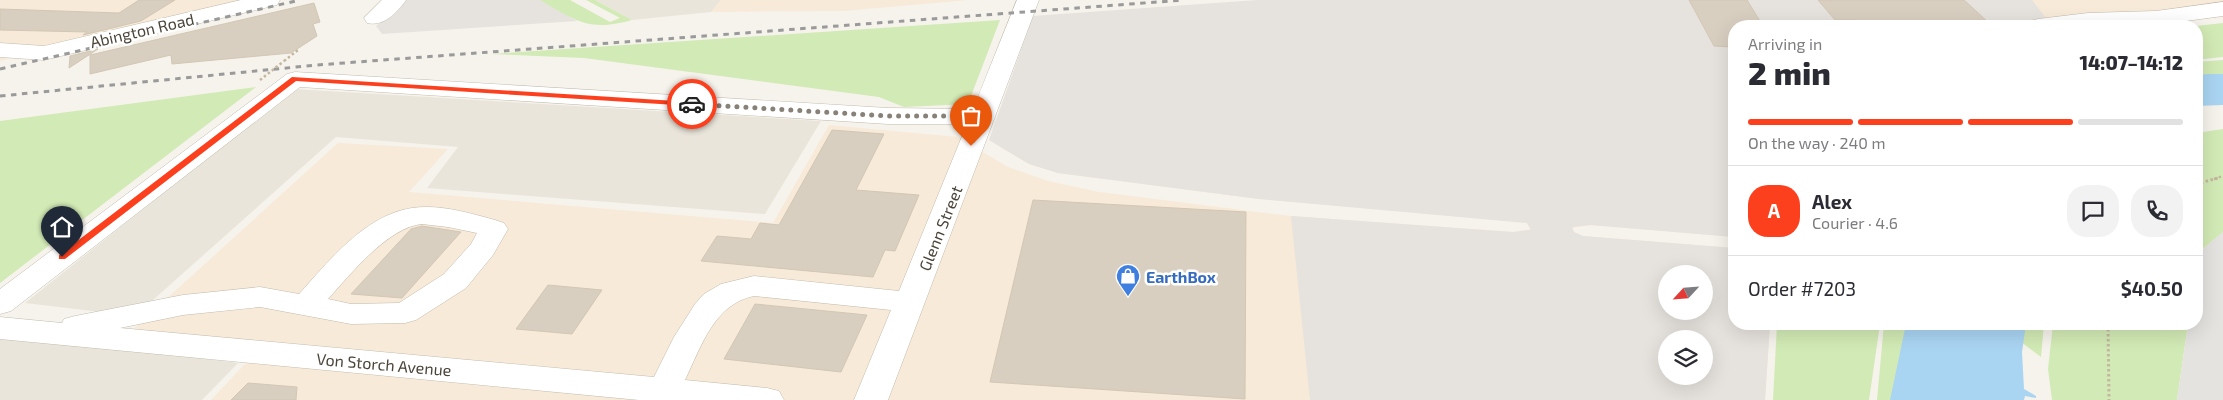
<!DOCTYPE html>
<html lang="en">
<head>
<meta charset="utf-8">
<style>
	body { margin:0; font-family:"Exo 2",sans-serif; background:#f2f2f3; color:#2b2b33; height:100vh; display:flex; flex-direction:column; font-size:19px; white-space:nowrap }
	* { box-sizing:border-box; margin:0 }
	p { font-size:16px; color:#7c7c81 }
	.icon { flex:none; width:28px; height:28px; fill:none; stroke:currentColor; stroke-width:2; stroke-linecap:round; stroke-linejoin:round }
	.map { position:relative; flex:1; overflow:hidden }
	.panel { position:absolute; left:1728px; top:20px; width:475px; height:310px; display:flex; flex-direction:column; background:#fff; border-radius:20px; box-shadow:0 5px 20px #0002 }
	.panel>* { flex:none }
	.needle { width:32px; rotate:244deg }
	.tools { position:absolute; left:1658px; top:265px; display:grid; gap:10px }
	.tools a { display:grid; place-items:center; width:55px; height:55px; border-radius:50%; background:#fff; box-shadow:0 5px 20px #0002; font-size:25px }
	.pin { position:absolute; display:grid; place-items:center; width:42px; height:42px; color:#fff; margin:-51px -21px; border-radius:50% 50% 50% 0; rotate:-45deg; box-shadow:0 0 5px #0007 }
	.pin .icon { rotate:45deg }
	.courier { position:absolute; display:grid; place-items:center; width:50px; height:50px; margin:-25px; border:4px solid #fc3f1d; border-radius:50%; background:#fff; color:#222; box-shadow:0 1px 6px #0007 }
	.head em { font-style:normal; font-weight:800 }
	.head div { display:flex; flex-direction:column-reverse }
	.head { display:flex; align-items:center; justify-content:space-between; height:85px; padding:0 20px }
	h1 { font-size:32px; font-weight:800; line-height:38px }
	.bar { display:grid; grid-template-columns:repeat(4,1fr); gap:8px 5px; align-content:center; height:60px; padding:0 20px }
	.bar i { height:6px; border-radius:4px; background:#e1e1e2 }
	.bar .selected { background:#fc3f1d }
	.bar p { grid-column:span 4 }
	.line { display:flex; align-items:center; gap:12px; padding:0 20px; border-top:1px solid #e1e1e2 }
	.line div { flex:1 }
	.round { display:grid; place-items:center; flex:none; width:52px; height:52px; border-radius:20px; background:#f2f2f3 }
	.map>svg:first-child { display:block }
	.residential { fill:#eae5da }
	.commercial { fill:#f7ead8; fill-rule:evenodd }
	.industrial { fill:#e6e2dd; fill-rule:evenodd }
	.green { fill:#d2eab5 }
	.parking { fill:#e5e3e0 }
	.water { fill:#a9d4f2 }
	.building { fill:#d8cfc1; stroke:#d3c7b4 }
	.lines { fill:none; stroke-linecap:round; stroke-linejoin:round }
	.minor-casing { stroke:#c2bbae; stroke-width:1 }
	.path-far1 { stroke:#c4b79f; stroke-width:2.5; stroke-dasharray:2.5 2.5; stroke-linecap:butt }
	.path { stroke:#c4b79f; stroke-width:3; stroke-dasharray:2.5 2.5; stroke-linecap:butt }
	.minor { fill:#fff; fill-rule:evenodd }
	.rail { stroke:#9a9a9a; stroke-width:3; stroke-dasharray:5.5 5.5; stroke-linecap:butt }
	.path-bridge { stroke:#c4b79f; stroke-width:2.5; stroke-dasharray:2.5 2.5; stroke-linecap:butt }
	.route { fill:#fc3f1d }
	.done { stroke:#878178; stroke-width:5; stroke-dasharray:0 9 }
	.labels { text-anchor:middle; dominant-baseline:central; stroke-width:5; stroke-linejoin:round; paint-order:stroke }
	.street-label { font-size:16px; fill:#4b4439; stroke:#fff }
	.shop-label { font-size:16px; font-weight:bold; fill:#366cbe; stroke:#fff; text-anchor:start }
</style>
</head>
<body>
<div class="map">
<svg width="2223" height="400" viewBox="0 0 2223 400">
	<rect width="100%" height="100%" fill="#f6f3ec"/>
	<g class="residential">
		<polygon points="595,0 721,0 711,12 632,20"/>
		<polygon points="294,89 821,121 765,214 427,188 458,147 336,137 135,316 25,303"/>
		<polygon points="0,339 108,346 238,363 202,400 0,400"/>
	</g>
	<g class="commercial">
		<polygon points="0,0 242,0 0,61"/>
		<polygon points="721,0 969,0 844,11 711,12"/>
		<path d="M1257,0H2223V17L2127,26H1734V237L1591,225L1572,228L1574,232L1583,236L1734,248V324H1770L1765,400H211L262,346L130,332L338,143L448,149L409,192L773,223L829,125L957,137L1008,167L1048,181L1099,192L1291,216L1513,232L1531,229L1527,223L1523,221L1259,199L1058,173L1029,164L989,140ZM1666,274H1704V311H1666ZM1666,339H1704V376H1666Z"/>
	</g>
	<g class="industrial">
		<polygon points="405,0 540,0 577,21 382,34 376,26"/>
		<path d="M1257,0H2032L2052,26H1734V237L1591,225L1572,227L1574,232L1583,236L1734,248V324H1770L1765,400H1310L1291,216L1513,232L1531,230L1527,223L1259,199L1058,173L1029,164L989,140L1033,16ZM1666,274H1704V311H1666ZM1666,339H1704V376H1666Z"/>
	</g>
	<g class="green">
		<path d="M540,0H570L610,22L620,18L586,0H595L632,20C589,32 576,21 540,0Z"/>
		<polygon points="1000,20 968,104 904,107 879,97 584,58 491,54"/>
		<polygon points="2223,23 2223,57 2196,60 2196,26"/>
		<polygon points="2223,60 2223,88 2196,89 2196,62"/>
		<polygon points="256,87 0,283 0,121"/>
		<polygon points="2223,129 2223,232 2198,253 2196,267 2196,133"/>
		<polygon points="1777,324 1880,324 1869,400 1773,400"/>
		<polygon points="1884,324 1933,324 1921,400 1877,400"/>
		<polygon points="1997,324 2044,324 2041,357"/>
		<polygon points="2053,324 2188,324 2177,400 2052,400 2048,369"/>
	</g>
	<polygon class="parking" points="2223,232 2223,400 2177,400 2188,324 2196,324 2198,253"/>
	<g class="water">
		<polygon points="2210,74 2223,74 2223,105 2196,106 2196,75"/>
		<polygon points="1906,324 2026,324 2022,352 2024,389 2036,396 2036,398 2025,396 2024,400 1890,400"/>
	</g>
	<g class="building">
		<polygon points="139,0 175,0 141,21 83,35 87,32 0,30 0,9 119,13"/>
		<polygon points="1689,0 1747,0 1763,26 1734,26 1734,47 1714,46"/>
		<polygon points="1818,0 1964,0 1989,23 1835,20"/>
		<polygon points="314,3 320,22 313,24 317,36 291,53 172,64 171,55 90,74 90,55"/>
		<polygon points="98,49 69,68 70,56"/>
		<polygon points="832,130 884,134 856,190 919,195 895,251 885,250 873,277 701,261 717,236 751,239 760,223 779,225"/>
		<polygon points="1033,200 1246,212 1245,399 990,382"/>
		<polygon points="422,226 461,232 402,298 351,294 411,229"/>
		<polygon points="548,285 602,290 572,334 516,329"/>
		<polygon points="755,304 867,315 841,372 724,359"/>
		<polygon points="248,383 297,387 296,400 231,400"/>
	</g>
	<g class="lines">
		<g class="minor-casing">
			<g id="minor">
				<polygon points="241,0 280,0 277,5 44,60 0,57 0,43 44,46"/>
				<path d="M382,0H406C397,13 383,27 367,23L364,18Z"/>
				<path d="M1017,0H1039L888,400H854L891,310L754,296C714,304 701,347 685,380L767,388L779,391L784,400H639L0,339V317L62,323L64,319L75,316L183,295L260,287L299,294C329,261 365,215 412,208C440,204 469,213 495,220L504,223L508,229L493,255L466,288L416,320L405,323L351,324L260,307L183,315L120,328L654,377L674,337L695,304L704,294L721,284L754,276L899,291L967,124H888L300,87L11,311L0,314V289L287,74L295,72L888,108L973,109ZM422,224L448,227L477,233L471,244L444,274L399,303L351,304L328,299C350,275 388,227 422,224Z"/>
				<polygon points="2223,2 2223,16 2156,25 2027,26 2030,21 2038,19 2088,13 2156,11"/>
			</g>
		</g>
		<g class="path-far1">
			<polyline points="284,61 298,50"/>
			<polyline points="2214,179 2223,176"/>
		</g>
		<g class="path">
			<polyline points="2196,184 2218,178"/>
			<polyline points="2108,324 2109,400"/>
		</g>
		<use href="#minor" class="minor"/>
		<g class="rail">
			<polyline points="0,69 300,0"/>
			<polyline points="0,96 317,65 1184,0"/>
		</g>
		<polyline class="path-bridge" points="260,80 284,61"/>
	</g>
	<polygon class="route" points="292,77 692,102 696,104 692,106 296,81 65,259 59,259 59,255"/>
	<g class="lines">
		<polyline class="done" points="692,104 888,116 981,116 971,146"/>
	</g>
	<defs>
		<g id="shop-pin" transform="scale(1.25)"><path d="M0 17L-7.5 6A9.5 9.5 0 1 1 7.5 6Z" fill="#3f7fe0" stroke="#fff"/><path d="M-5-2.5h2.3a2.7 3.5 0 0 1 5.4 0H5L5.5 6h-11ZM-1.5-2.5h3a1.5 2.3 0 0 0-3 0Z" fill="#fff"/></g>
	</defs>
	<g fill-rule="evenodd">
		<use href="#shop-pin" x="1128" y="276"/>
	</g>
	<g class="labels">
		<g class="street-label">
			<text transform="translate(142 30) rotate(-13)">Abington Road</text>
			<text transform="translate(940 228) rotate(-68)">Glenn Street</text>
			<text transform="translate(384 364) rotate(5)">Von Storch Avenue</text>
		</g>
		<g class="shop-label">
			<text x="1146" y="276">EarthBox</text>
		</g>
	</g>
</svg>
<div class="tools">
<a><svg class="needle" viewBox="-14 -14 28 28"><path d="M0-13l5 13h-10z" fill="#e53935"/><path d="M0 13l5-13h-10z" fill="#7c7c81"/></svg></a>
<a><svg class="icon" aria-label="layers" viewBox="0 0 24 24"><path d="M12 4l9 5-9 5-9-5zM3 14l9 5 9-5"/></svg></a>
</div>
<div class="pin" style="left:971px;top:146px;background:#ea580c"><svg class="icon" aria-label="bag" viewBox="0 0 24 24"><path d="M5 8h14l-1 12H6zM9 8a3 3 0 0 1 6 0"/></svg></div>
<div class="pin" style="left:62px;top:257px;background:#1f2937"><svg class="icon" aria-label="home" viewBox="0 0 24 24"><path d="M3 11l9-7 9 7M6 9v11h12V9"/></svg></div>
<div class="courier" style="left:692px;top:104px"><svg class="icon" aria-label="car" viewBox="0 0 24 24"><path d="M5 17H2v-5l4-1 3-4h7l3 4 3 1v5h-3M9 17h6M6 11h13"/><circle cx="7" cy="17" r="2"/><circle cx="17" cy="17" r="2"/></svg></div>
<section class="panel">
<div class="head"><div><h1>2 min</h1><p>Arriving in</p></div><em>14:07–14:12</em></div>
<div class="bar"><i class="selected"></i><i class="selected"></i><i class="selected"></i><i></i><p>On the way · 240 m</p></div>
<div class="line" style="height:90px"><b class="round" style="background:#fc3f1d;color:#fff">A</b><div><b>Alex</b><p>Courier · 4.6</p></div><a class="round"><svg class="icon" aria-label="chat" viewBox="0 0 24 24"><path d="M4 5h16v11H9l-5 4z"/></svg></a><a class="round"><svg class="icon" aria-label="phone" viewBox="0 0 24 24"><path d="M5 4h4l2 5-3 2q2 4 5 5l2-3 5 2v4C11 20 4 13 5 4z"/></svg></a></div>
<div class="line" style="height:65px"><div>Order #7203</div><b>$40.50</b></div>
</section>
</div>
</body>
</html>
